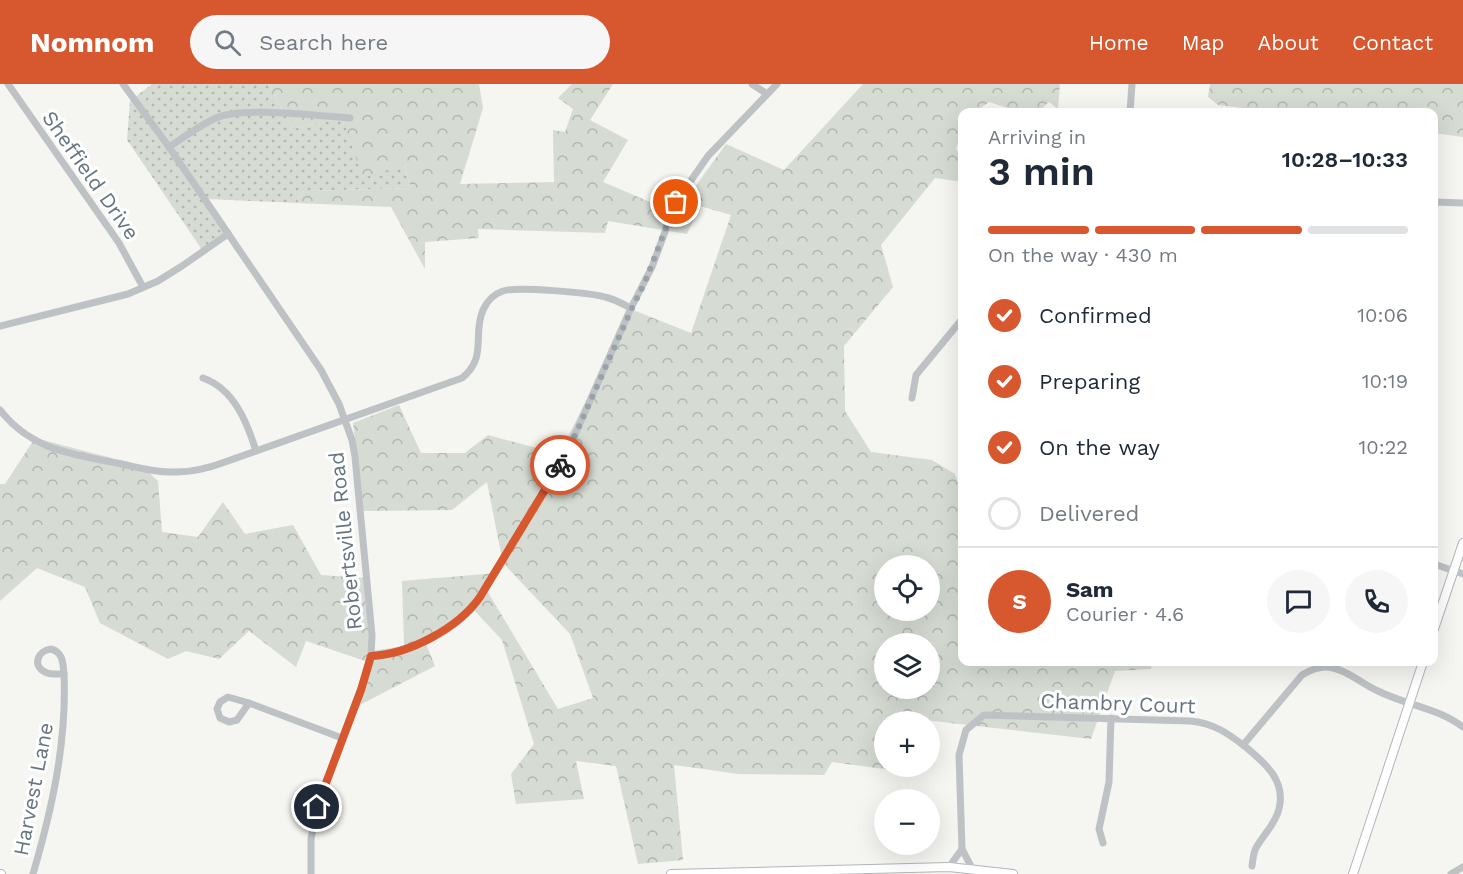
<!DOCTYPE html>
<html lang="en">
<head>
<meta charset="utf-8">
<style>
	body { margin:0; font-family:"Work Sans",sans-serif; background:#f6f6f7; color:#1f2937; height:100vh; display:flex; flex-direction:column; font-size:22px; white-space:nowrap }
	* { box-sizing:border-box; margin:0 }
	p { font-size:20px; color:#747a83 }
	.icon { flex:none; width:33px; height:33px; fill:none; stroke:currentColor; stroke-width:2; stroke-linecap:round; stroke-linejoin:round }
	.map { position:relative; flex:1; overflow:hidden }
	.panel { position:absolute; left:958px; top:24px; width:480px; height:558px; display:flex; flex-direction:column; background:#fff; border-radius:12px; box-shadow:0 6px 24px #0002 }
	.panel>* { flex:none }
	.controls { position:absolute; left:874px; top:471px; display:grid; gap:12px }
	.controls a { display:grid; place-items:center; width:66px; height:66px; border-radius:50%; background:#fff; box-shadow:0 6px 24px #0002; font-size:30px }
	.pin { position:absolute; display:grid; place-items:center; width:51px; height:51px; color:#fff; margin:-26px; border:3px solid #fff; border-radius:50%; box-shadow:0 2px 6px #0007 }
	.courier { position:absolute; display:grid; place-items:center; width:60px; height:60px; margin:-30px; border:4px solid #d7572f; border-radius:50%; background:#fff; color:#222; box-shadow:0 2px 8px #0007 }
	.summary em { font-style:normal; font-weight:600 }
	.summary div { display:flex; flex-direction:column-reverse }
	.summary { display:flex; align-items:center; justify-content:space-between; height:102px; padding:0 30px }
	h1 { font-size:39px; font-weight:600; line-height:45px }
	.bar { display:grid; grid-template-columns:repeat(4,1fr); gap:9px 6px; align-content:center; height:72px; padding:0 30px }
	.bar i { height:8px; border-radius:4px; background:#e0e1e3 }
	.bar .current { background:#d7572f }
	.bar p { grid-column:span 4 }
	.line { display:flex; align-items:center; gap:15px; padding:0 30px; border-top:2px solid #e0e1e3 }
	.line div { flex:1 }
	.round { display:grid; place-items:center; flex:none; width:63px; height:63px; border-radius:32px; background:#f6f6f7 }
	ol { padding:0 30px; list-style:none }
	li { display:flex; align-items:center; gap:18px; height:66px }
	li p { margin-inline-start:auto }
	li .icon { padding:6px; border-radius:50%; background:#d7572f; color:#fff; stroke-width:4 }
	li:last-child { color:#747a83 }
	li i { width:33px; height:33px; border:3px solid #e0e1e3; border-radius:50% }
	header { display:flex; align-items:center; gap:36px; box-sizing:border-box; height:84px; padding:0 30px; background:#d7572f; color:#fff }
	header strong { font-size:28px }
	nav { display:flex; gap:33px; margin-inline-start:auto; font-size:21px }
	.search { width:420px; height:54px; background:#f6f6f7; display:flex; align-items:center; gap:15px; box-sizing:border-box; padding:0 21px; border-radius:33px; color:#747a83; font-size:22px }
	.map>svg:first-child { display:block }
	.grass { fill:url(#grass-dots) }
	.forest { fill:url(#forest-crowns); fill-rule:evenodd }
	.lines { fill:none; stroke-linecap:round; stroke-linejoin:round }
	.major-casing { stroke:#b2b6b9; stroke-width:10 }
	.minor { stroke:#bec2c5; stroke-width:7 }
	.major { stroke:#fff; stroke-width:8 }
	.done { stroke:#98a2a8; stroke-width:6; stroke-dasharray:0 10.8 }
	.route { stroke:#d7572f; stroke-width:8 }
	.labels { text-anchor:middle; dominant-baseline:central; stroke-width:6; stroke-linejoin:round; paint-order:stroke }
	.street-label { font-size:21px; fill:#667580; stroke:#fff }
</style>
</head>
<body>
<header>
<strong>Nomnom</strong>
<div class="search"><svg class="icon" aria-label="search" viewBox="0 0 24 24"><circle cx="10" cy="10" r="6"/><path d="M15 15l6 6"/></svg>Search here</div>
<nav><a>Home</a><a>Map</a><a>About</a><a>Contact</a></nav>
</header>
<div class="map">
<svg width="1463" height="790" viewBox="0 0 1463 790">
	<defs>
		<pattern id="grass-dots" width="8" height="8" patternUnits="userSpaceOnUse" patternTransform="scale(1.5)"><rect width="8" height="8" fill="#d6dbd3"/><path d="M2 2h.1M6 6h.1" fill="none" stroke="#b1b6b0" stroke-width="1.8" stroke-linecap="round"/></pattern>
		<pattern id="forest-crowns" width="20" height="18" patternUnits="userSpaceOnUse" patternTransform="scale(1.5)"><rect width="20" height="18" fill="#d6dbd3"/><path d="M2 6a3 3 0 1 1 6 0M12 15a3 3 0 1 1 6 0" fill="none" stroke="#b1b6b0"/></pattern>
	</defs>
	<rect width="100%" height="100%" fill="#f5f5f1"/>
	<polygon class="grass" points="152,0 268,0 293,45 342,33 404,81 411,104 304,107 297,119 209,115 232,149 205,170 127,56 130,17"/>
	<g class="forest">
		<path d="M268,0H479L483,24L460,100L554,98L553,46L565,48L573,25L558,14L572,0H613L590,36L628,56L603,98L676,129L726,60L784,86L863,0H1060L1058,25L1049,18L1038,28H1020L989,18L976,28H963V45L956,65L963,72V98L935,94L881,161L893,203L844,262L845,327L871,368L932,376L955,390L963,415V578H1152L1151,585L1115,587L1091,655L925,636L885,638V682L908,683L906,688L832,678L824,691L739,690L674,681L683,776L638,780L616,682L576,677L584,715L516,720L511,690L534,660L502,556L472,524L424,555L435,582L354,624L371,579L306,557L296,583L249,547L219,575L186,567L168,575L100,539L85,503L37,484L0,517V400H5L35,354L142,382L158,397L162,448L198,453L223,418L245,450L293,441L321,491L364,494L372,567L404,562L402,497L497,489L486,505L558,625L593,614L570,550L503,479L487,398L452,426L363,427L353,339L399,321L421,369H465L488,351L559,370L633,226L691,249L731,131L700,122L687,150L608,137L605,149L478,145L479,154L425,158V185L391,123L297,119L304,107L411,104L404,81L363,94L342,33L293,45ZM885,482H930V526H885ZM885,560H930V604H885Z"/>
		<polygon points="1210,0 1463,0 1463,53 1434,49 1434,28 1274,28 1218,21 1208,13"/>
	</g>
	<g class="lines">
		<g class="major-casing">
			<g id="major">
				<polyline points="1434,545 1463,459"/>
				<polyline points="0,790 1,790"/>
				<polyline points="671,790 949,783 1013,790"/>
				<polyline points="1353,790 1423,578"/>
			</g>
		</g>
		<g class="minor">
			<polyline points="8,0 119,159 143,203"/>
			<polyline points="123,0 169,63 321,286 339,320 352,356 355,373 372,551 371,572 368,585 317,723 311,755 311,790"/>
			<polyline points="752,0 767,10"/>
			<polyline points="1130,28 1132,0"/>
			<path d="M169,63C184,53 200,41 216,34C242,22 319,32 350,34"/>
			<polyline points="1434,118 1463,119"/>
			<polyline points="0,242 128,210 158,197 182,182 228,150"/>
			<path d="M203,294C234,305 247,338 256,367"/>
			<polyline points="912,314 916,291 963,234"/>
			<path d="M0,326C31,366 71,370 117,379C137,383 156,389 176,388C193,388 209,384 225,378L462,294C488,273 472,251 483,226C487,217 494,210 503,207C516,202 591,209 605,213C614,215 623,220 631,224"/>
			<polyline points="1434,480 1463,490"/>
			<path d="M51,565C63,568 63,579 64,590C58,590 50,591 45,588C31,581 39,566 51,565Z"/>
			<path d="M371,572C406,571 452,548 474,522L565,373L631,224L652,183L676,118L708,72L777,0"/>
			<polygon points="228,613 249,619 237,636 229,638 220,634 217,625 220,618"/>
			<polyline points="249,619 342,654"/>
			<path d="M1243,661L1302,591C1312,585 1322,581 1333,584C1349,587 1363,601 1378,607C1406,621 1438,624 1463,643"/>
			<polyline points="1103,759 1099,745 1109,698 1111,634"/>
			<polyline points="949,783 962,765"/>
			<path d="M973,786L962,765L959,671L966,646L984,631L1190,637C1214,639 1229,650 1247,664C1266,680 1286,697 1279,725C1275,741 1263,751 1256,764C1253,769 1253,776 1252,782"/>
			<path d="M33,790C52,725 67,658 64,590"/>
			<polyline points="1451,790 1463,783"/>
		</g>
		<use href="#major" class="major"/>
	</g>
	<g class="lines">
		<polyline class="done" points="560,381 577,347 632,224 645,198 676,118"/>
		<path class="route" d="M317,723L361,606L371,572C410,570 458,544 480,513L560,381"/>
	</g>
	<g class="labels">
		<g class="street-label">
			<text transform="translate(91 91) rotate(55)">Sheffield Drive</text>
			<text transform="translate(345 457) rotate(-96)">Robertsville Road</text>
			<text transform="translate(1118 619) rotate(2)">Chambry Court</text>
			<text transform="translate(33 705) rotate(-79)">Harvest Lane</text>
		</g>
	</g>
</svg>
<div class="controls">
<a><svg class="icon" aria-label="locate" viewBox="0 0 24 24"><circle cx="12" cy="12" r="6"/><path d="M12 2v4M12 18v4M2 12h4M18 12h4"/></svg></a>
<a><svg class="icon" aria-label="layers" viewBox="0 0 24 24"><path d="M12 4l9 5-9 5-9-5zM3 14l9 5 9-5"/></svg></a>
<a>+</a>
<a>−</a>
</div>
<div class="pin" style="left:676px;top:118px;background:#ea580c"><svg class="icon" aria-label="bag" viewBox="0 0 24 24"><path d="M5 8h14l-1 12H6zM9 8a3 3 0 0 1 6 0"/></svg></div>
<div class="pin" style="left:317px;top:723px;background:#1f2937"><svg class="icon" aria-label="home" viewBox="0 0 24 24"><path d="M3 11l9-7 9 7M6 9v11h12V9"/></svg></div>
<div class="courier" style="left:560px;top:381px"><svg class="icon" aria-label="bike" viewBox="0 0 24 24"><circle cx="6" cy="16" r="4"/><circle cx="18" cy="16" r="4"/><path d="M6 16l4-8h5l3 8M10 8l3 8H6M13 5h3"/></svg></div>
<section class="panel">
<div class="summary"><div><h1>3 min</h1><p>Arriving in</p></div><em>10:28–10:33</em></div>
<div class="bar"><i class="current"></i><i class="current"></i><i class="current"></i><i></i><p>On the way · 430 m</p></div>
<ol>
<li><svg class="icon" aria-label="check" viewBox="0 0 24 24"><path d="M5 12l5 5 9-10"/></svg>Confirmed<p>10:06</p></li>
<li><svg class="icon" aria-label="check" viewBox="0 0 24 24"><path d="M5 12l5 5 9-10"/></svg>Preparing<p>10:19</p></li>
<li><svg class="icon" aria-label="check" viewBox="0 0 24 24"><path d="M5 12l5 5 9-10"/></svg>On the way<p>10:22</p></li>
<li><i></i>Delivered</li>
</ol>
<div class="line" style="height:108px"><b class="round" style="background:#d7572f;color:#fff">S</b><div><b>Sam</b><p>Courier · 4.6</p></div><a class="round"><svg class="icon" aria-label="chat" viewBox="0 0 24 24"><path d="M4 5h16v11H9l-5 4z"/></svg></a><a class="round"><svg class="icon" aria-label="phone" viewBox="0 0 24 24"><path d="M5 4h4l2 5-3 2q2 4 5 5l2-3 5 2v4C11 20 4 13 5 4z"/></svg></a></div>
</section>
</div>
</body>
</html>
